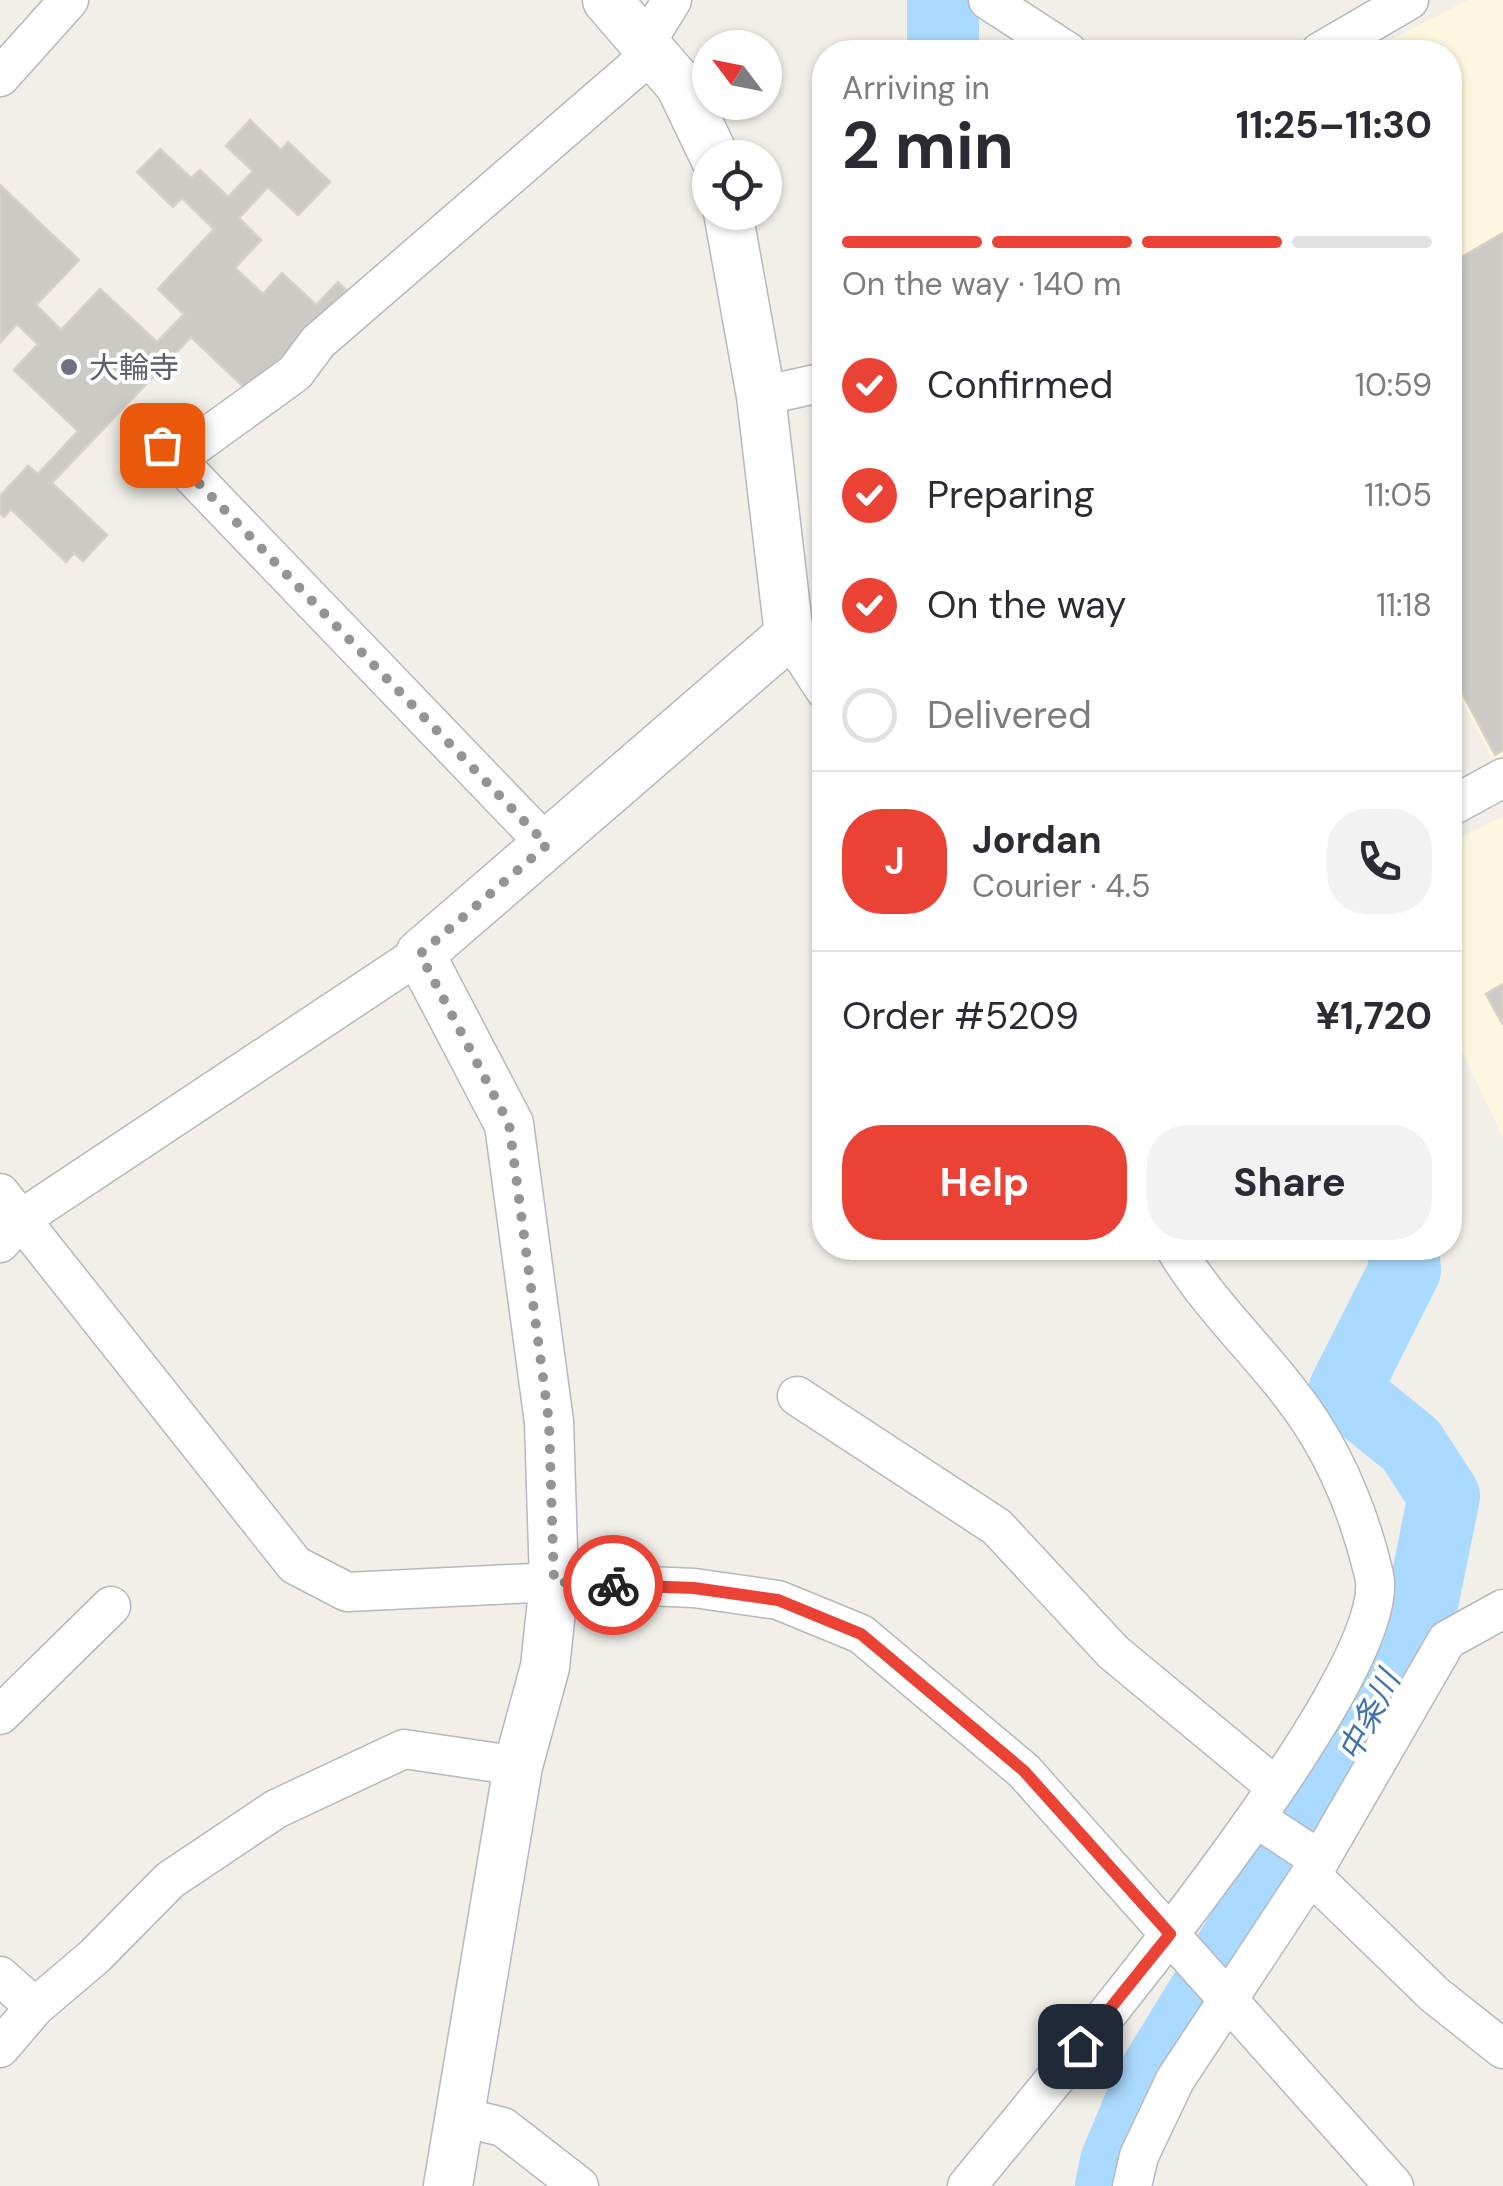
<!DOCTYPE html>
<html lang="en">
<head>
<meta charset="utf-8">
<style>
	body { margin:0; font-family:"DM Sans","Noto Sans JP",sans-serif; background:#f2f2f3; color:#2b2b33; height:100vh; display:flex; flex-direction:column; font-size:38px; white-space:nowrap }
	* { box-sizing:border-box; margin:0 }
	p { font-size:32px; color:#7c7c81 }
	.icon { flex:none; width:55px; height:55px; fill:none; stroke:currentColor; stroke-width:2; stroke-linecap:round; stroke-linejoin:round }
	.map { position:relative; flex:1; overflow:hidden }
	.side { position:absolute; left:812px; top:40px; width:650px; height:1220px; display:flex; flex-direction:column; background:#fff; border-radius:40px; box-shadow:0 2px 8px #0004 }
	.side>* { flex:none }
	.needle { width:65px; rotate:302deg }
	.controls { position:absolute; left:692px; top:30px; display:grid; gap:20px }
	.controls a { display:grid; place-items:center; width:90px; height:90px; border-radius:50%; background:#fff; box-shadow:0 2px 8px #0004; font-size:50px }
	.pin { position:absolute; display:grid; place-items:center; width:85px; height:85px; color:#fff; margin:-42px; border-radius:20px; box-shadow:0 5px 15px #0006 }
	.courier { position:absolute; display:grid; place-items:center; width:100px; height:100px; margin:-50px; border:8px solid #ea4335; border-radius:50%; background:#fff; color:#222; box-shadow:0 2px 12px #0007 }
	.head em { font-style:normal; font-weight:700 }
	.head div { display:flex; flex-direction:column-reverse }
	.head { display:flex; align-items:center; justify-content:space-between; height:170px; padding:0 30px }
	h1 { font-size:65px; font-weight:700; line-height:75px }
	.bar { display:grid; grid-template-columns:repeat(4,1fr); gap:15px 10px; align-content:center; height:120px; padding:0 30px }
	.bar i { height:12px; border-radius:8px; background:#e1e1e2 }
	.bar .on { background:#ea4335 }
	.bar p { grid-column:span 4 }
	.line { display:flex; align-items:center; gap:25px; padding:0 30px; border-top:2px solid #e1e1e2 }
	.line div { flex:1 }
	.round { display:grid; place-items:center; flex:none; width:105px; height:105px; border-radius:40px; background:#f2f2f3 }
	ol { padding:0 30px; list-style:none }
	li { display:flex; align-items:center; gap:30px; height:110px }
	li p { margin-inline-start:auto }
	li .icon { padding:10px; border-radius:50%; background:#ea4335; color:#fff; stroke-width:4 }
	li:last-child { color:#7c7c81 }
	li i { width:55px; height:55px; border:5px solid #e1e1e2; border-radius:50% }
	.button { display:flex; gap:20px; margin-top:auto; padding:20px 30px }
	.button a { flex:1; height:115px; border-radius:40px; background:#ea4335; color:#fff; font-size:40px; font-weight:700; line-height:115px; text-align:center }
	.button a+a { background:#f2f2f3; color:#2b2b33 }
	.map>svg:first-child { display:block }
	.commercial { fill:#fef7e0 }
	.lines { fill:none; stroke-linecap:round; stroke-linejoin:round }
	.stream { stroke:#aadaff; stroke-width:12 }
	.river { stroke:#aadaff; stroke-width:72 }
	.building { fill:#cccac5; stroke:#d6d1c6; stroke-width:2.5 }
	.minor-casing { stroke:#b5b8bc; stroke-width:41 }
	.tertiary-casing { stroke:#b5b8bc; stroke-width:51 }
	.minor { stroke:#fff; stroke-width:38 }
	.tertiary { stroke:#fff; stroke-width:48 }
	.done { stroke:#929495; stroke-width:10; stroke-dasharray:0 18 }
	.route { stroke:#ea4335; stroke-width:12 }
	.worship-dot { fill:#6b7280; stroke:#fff; stroke-width:4 }
	.labels { text-anchor:middle; dominant-baseline:central; stroke-width:8; stroke-linejoin:round; paint-order:stroke }
	.worship-label { font-size:30px; fill:#5b616d; stroke:#fff; text-anchor:start }
	.water-label { font-size:32px; font-style:italic; fill:#4174aa; stroke:#fff }
</style>
</head>
<body>
<div class="map">
<svg width="1503" height="2186" viewBox="0 0 1503 2186">
	<rect width="100%" height="100%" fill="#f1efe8"/>
	<g class="commercial">
		<polygon points="1468,0 1503,0 1503,779 1450,678 1450,52 1367,52"/>
		<polygon points="1503,816 1503,1138 1450,1026 1450,843"/>
	</g>
	<g class="lines">
		<polyline class="stream" points="1093,2186 1116,2162"/>
		<g class="river">
			<polyline points="943,52 943,0"/>
			<polyline points="1111,2186 1116,2162 1149,2083 1368,1727 1422,1605 1444,1496 1411,1445 1344,1391 1405,1270 1403,1248"/>
		</g>
	</g>
	<g class="building">
		<polygon points="250,120 281,150 288,142 330,182 298,215 268,187 239,218 261,240 235,268 263,294 282,273 316,305 338,282 346,290 249,392 191,337 52,483 107,535 83,561 74,553 66,562 11,509 4,517 0,513 0,496 28,466 38,474 78,431 14,370 38,344 17,324 0,343 0,185 79,260 36,305 61,330 100,289 157,342 184,314 158,289 214,229 182,198 173,207 137,172 160,149 191,178 200,170 228,197 253,171 226,146"/>
		<polygon points="1503,233 1503,750 1495,755 1450,670 1450,264"/>
		<polygon points="1503,984 1503,1025 1486,994"/>
	</g>
	<g class="lines">
		<g class="minor-casing">
			<g id="minor">
				<polyline points="988,0 1068,52"/>
				<polyline points="645,44 672,0"/>
				<polyline points="1320,52 1409,0"/>
				<polyline points="0,77 69,0"/>
				<polyline points="761,396 825,382"/>
				<polyline points="148,430 547,845"/>
				<polyline points="176,459 295,373 318,342 652,53"/>
				<polyline points="789,635 825,690"/>
				<polyline points="1450,807 1503,778"/>
				<polyline points="0,1193 295,1565 347,1592 554,1582 694,1588 778,1600 861,1634 1024,1771 1394,2186"/>
				<polyline points="0,1243 21,1219 420,954"/>
				<polyline points="797,1396 997,1527 1113,1652 1276,1787"/>
				<polyline points="0,1715 111,1606"/>
				<polyline points="1256,1818 1320,1860 1447,1640 1503,1609"/>
				<polyline points="1311,1875 1435,1995 1503,2049"/>
				<polyline points="0,1976 35,2007"/>
				<polyline points="0,2048 35,2007 95,1956 170,1880 276,1809 404,1749 518,1766"/>
				<polyline points="462,2117 503,2127 579,2186"/>
				<path d="M967,2186C1042,2093 1399,1676 1374,1575C1362,1523 1340,1466 1310,1421C1270,1360 1212,1311 1175,1248"/>
				<polyline points="1132,2186 1139,2156 1175,2080 1320,1860"/>
			</g>
		</g>
		<g class="tertiary-casing">
			<g id="tertiary">
				<polyline points="607,0 680,85 715,158"/>
				<polyline points="448,2186 518,1766 545,1667 554,1582 549,1422 509,1124 420,954 789,635 761,396 728,212"/>
			</g>
		</g>
		<use href="#minor" class="minor"/>
		<use href="#tertiary" class="tertiary"/>
	</g>
	<g class="lines">
		<polyline class="done" points="162,445 547,845 420,954 509,1124 549,1422 554,1582 613,1585"/>
		<polyline class="route" points="613,1585 694,1588 778,1600 861,1634 1024,1771 1170,1934 1080,2046"/>
	</g>
	<circle class="worship-dot" cx="69" cy="367" r="10"/>
	<g class="labels">
		<g class="worship-label">
			<text x="89" y="367">大輪寺</text>
		</g>
		<g class="water-label">
			<text transform="translate(1369 1716) rotate(-63)">中条川</text>
		</g>
	</g>
</svg>
<div class="controls">
<a><svg class="needle" viewBox="-14 -14 28 28"><path d="M0-13l5 13h-10z" fill="#e53935"/><path d="M0 13l5-13h-10z" fill="#7c7c81"/></svg></a>
<a><svg class="icon" aria-label="locate" viewBox="0 0 24 24"><circle cx="12" cy="12" r="6"/><path d="M12 2v4M12 18v4M2 12h4M18 12h4"/></svg></a>
</div>
<div class="pin" style="left:162px;top:445px;background:#ea580c"><svg class="icon" aria-label="bag" viewBox="0 0 24 24"><path d="M5 8h14l-1 12H6zM9 8a3 3 0 0 1 6 0"/></svg></div>
<div class="pin" style="left:1080px;top:2046px;background:#1f2937"><svg class="icon" aria-label="home" viewBox="0 0 24 24"><path d="M3 11l9-7 9 7M6 9v11h12V9"/></svg></div>
<div class="courier" style="left:613px;top:1585px"><svg class="icon" aria-label="bike" viewBox="0 0 24 24"><circle cx="6" cy="16" r="4"/><circle cx="18" cy="16" r="4"/><path d="M6 16l4-8h5l3 8M10 8l3 8H6M13 5h3"/></svg></div>
<section class="side">
<div class="head"><div><h1>2 min</h1><p>Arriving in</p></div><em>11:25–11:30</em></div>
<div class="bar"><i class="on"></i><i class="on"></i><i class="on"></i><i></i><p>On the way · 140 m</p></div>
<ol>
<li><svg class="icon" aria-label="check" viewBox="0 0 24 24"><path d="M5 12l5 5 9-10"/></svg>Confirmed<p>10:59</p></li>
<li><svg class="icon" aria-label="check" viewBox="0 0 24 24"><path d="M5 12l5 5 9-10"/></svg>Preparing<p>11:05</p></li>
<li><svg class="icon" aria-label="check" viewBox="0 0 24 24"><path d="M5 12l5 5 9-10"/></svg>On the way<p>11:18</p></li>
<li><i></i>Delivered</li>
</ol>
<div class="line" style="height:180px"><b class="round" style="background:#ea4335;color:#fff">J</b><div><b>Jordan</b><p>Courier · 4.5</p></div><a class="round"><svg class="icon" aria-label="phone" viewBox="0 0 24 24"><path d="M5 4h4l2 5-3 2q2 4 5 5l2-3 5 2v4C11 20 4 13 5 4z"/></svg></a></div>
<div class="line" style="height:130px"><div>Order #5209</div><b>¥1,720</b></div>
<div class="button"><a>Help</a><a>Share</a></div>
</section>
</div>
</body>
</html>
